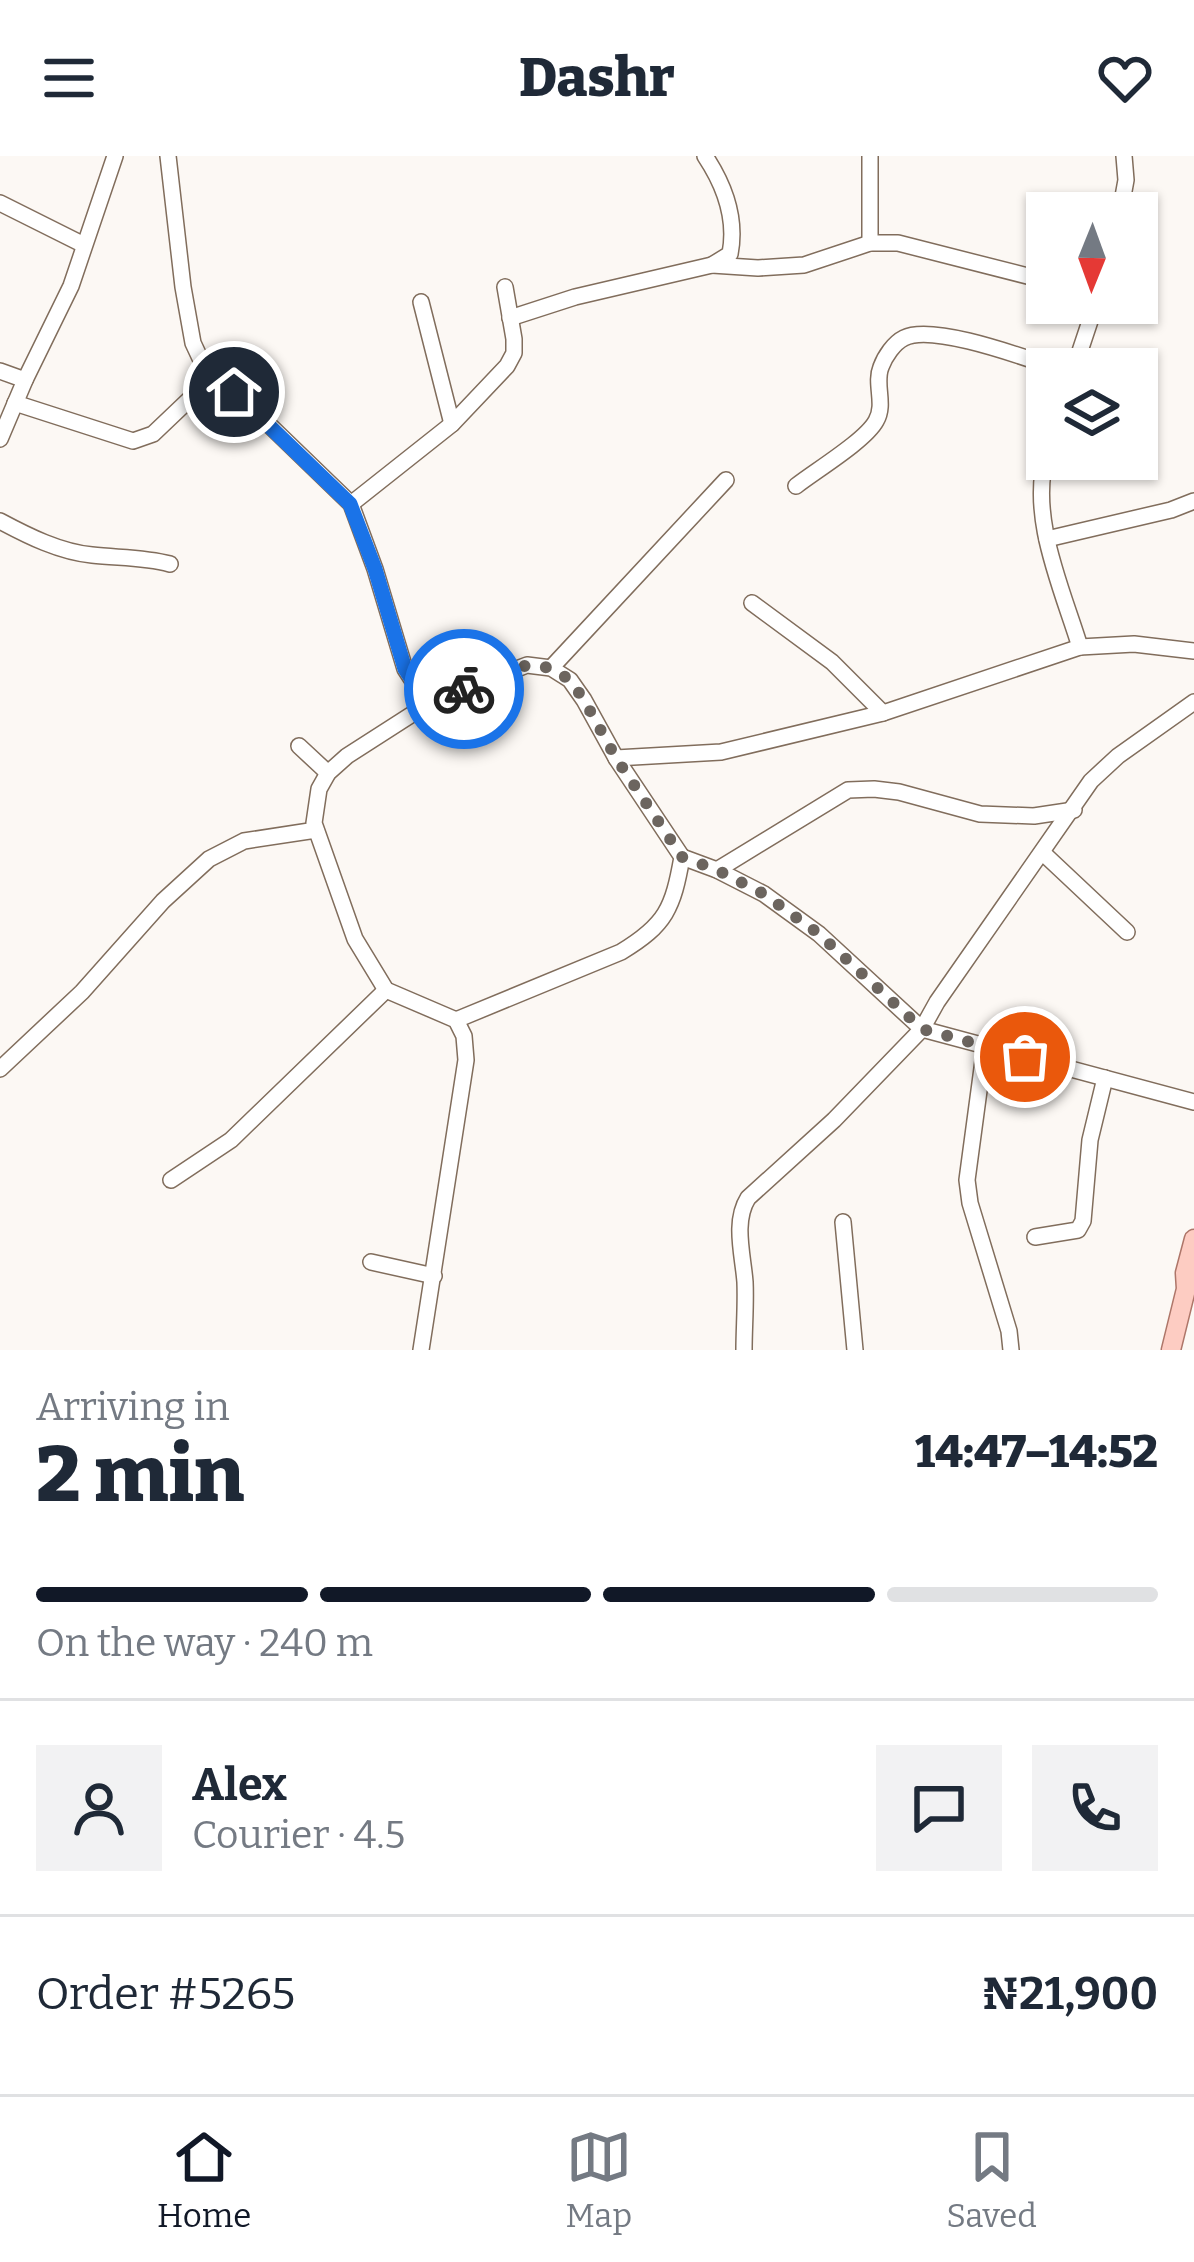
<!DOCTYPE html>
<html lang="en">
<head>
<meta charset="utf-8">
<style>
	body { margin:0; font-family:Bitter,serif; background:#f2f2f3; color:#1f2937; height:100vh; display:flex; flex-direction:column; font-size:45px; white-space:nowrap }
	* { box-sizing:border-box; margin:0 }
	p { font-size:39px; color:#747a83 }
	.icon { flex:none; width:66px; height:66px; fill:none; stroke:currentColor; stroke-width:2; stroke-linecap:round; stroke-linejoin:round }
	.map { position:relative; height:1194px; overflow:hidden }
	.details { display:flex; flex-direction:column; background:#fff; flex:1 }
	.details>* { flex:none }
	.needle { width:78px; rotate:181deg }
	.buttons { position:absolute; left:1026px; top:36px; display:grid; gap:24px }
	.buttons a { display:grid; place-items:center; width:132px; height:132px; border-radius:0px; background:#fff; box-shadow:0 3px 9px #0004; font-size:60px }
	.pin { position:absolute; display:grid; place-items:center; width:102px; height:102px; color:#fff; margin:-51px; border:6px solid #fff; border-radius:50%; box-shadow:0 3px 12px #0007 }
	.courier { position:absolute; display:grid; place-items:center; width:120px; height:120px; margin:-60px; border:9px solid #1a73e8; border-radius:50%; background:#fff; color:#222; box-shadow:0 3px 15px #0007 }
	.overview em { font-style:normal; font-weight:800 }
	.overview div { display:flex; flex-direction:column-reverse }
	.overview { display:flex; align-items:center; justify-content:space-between; height:204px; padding:0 36px }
	h1 { font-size:78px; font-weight:800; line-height:90px }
	.bar { display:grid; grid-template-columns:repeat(4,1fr); gap:18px 12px; align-content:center; height:144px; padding:0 36px }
	.bar i { height:15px; border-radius:9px; background:#e0e1e3 }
	.bar .on { background:#111827 }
	.bar p { grid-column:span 4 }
	.line { display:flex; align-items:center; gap:30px; padding:0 36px; border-top:3px solid #e0e1e3 }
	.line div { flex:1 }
	.round { display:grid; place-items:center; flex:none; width:126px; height:126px; border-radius:0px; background:#f2f2f3 }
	header { display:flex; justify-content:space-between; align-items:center; height:156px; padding:0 36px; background:#fff; font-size:54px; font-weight:800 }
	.tab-bar { display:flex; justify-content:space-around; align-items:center; height:168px; border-top:3px solid #e0e1e3; background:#fff; font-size:33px; color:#747a83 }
	.tab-bar a { display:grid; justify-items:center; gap:6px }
	.tab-bar .on { color:#111827 }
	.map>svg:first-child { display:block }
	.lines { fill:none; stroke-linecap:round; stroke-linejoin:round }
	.minor-casing { stroke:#816d5c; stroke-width:18 }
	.major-casing { stroke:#ae7669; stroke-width:21 }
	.minor { stroke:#fff; stroke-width:15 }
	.major { stroke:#fdccc2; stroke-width:18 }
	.done { stroke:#6c655f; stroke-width:12; stroke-dasharray:0 21.6 }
	.route { stroke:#1a73e8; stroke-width:15 }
</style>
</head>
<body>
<header><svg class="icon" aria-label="menu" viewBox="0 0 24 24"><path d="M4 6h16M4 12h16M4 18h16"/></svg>Dashr<svg class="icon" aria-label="heart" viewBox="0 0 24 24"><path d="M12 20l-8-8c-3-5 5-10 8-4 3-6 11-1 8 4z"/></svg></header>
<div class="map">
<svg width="1194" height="1194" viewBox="0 0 1194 1194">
	<rect width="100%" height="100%" fill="#fcf8f4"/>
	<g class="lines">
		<g class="minor-casing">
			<g id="minor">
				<polyline points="168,0 183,131 193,187 200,202 351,348 375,413 405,513 428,548"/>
				<polyline points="870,0 870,87"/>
				<polyline points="0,47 84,89"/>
				<polyline points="1120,57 1126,24 1124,0"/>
				<polyline points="712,109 758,112 804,109 870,87 898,87 1047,125"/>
				<polyline points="421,146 452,268"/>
				<path d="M510,162L575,141L712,109L730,98C737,62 725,30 705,0"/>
				<polyline points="1074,213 1096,147"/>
				<polyline points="0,215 25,224"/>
				<polyline points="15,247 133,285 153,278 215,219"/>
				<polyline points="0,283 25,224 71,130 115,0"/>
				<path d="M1047,297C1028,360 1062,432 1080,491"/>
				<path d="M796,330C815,315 865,285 876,265C886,248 874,228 881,211C885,200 894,187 904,182C933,167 1028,203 1059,213"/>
				<polyline points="351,348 452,268 507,210 514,197 514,183 505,131"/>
				<path d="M0,365C28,380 60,396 92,399C118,402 144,401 170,408"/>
				<polyline points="1047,383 1171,354 1194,345"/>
				<polyline points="752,447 832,506 883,557"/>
				<polyline points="551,512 726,324"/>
				<polyline points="299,590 328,617"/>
				<polyline points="616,602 721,596 883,557 1080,491 1134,488 1194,495"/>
				<polyline points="1043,697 1127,776"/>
				<polyline points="682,701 717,714 764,738 819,778 922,873 1194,946"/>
				<polyline points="717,714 848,634 874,633 899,636 980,658 1034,660 1074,654"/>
				<polyline points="985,890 967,1024 970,1047 1009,1175 1011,1194"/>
				<polyline points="0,913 82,836 163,745 209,703 244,685 316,674"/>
				<polyline points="171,1024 231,984 386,834"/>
				<polyline points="843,1066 855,1194"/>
				<polyline points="1035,1081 1078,1074 1083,1065 1090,984 1105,922"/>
				<polyline points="371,1106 434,1120"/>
				<path d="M421,1194L466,904L464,880L456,864L386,834L355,783L314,667L319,633L328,617L347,600L428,548L527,509L551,512L570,524L584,544L616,602L682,701C673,752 666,769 621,796L456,864"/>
				<path d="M744,1194C744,1172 746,1149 745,1126C743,1099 733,1066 748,1042L834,964L922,873L937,846L1091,625L1118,600L1194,546"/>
			</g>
		</g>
		<g class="major-casing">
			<polyline id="major" points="1171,1194 1186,1133 1185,1117 1194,1083"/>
		</g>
		<use href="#minor" class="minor"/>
		<use href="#major" class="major"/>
	</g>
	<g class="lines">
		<polyline class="done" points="464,533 527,509 551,512 570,524 584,544 616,602 682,701 717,714 764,738 819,778 922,873 1025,901"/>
		<polyline class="route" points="234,236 350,348 375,413 405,513 428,548 464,533"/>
	</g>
</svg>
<div class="buttons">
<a><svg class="needle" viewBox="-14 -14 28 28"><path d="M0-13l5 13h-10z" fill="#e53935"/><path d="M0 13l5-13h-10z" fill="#747a83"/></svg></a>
<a><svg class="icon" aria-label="layers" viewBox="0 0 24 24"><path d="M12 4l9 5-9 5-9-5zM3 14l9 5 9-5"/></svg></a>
</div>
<div class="pin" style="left:1025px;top:901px;background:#ea580c"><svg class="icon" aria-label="bag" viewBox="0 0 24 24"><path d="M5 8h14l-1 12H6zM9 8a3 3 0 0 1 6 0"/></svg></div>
<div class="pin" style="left:234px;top:236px;background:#1f2937"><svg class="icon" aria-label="home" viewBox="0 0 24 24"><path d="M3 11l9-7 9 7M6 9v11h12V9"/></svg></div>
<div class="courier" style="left:464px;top:533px"><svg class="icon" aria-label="bike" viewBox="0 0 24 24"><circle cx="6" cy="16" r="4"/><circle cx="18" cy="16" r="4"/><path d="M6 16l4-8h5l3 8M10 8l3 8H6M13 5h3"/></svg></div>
</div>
<section class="details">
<div class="overview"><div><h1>2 min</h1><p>Arriving in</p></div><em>14:47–14:52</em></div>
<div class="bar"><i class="on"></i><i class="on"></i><i class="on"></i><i></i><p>On the way · 240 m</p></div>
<div class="line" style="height:216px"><a class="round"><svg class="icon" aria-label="person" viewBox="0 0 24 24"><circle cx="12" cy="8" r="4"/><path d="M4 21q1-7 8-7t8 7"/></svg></a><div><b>Alex</b><p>Courier · 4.5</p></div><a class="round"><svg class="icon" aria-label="chat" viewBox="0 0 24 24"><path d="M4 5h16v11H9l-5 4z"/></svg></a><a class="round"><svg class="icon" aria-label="phone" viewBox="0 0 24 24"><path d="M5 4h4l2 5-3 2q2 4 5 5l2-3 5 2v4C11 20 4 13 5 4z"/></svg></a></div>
<div class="line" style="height:156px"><div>Order #5265</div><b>₦21,900</b></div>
</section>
<nav class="tab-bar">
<a class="on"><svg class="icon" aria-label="home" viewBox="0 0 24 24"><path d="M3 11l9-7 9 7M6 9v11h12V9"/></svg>Home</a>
<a><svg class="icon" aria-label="map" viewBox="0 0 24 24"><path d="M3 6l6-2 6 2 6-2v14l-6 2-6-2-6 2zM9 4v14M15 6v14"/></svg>Map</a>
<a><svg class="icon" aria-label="saved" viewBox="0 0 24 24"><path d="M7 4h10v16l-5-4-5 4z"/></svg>Saved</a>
</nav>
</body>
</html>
